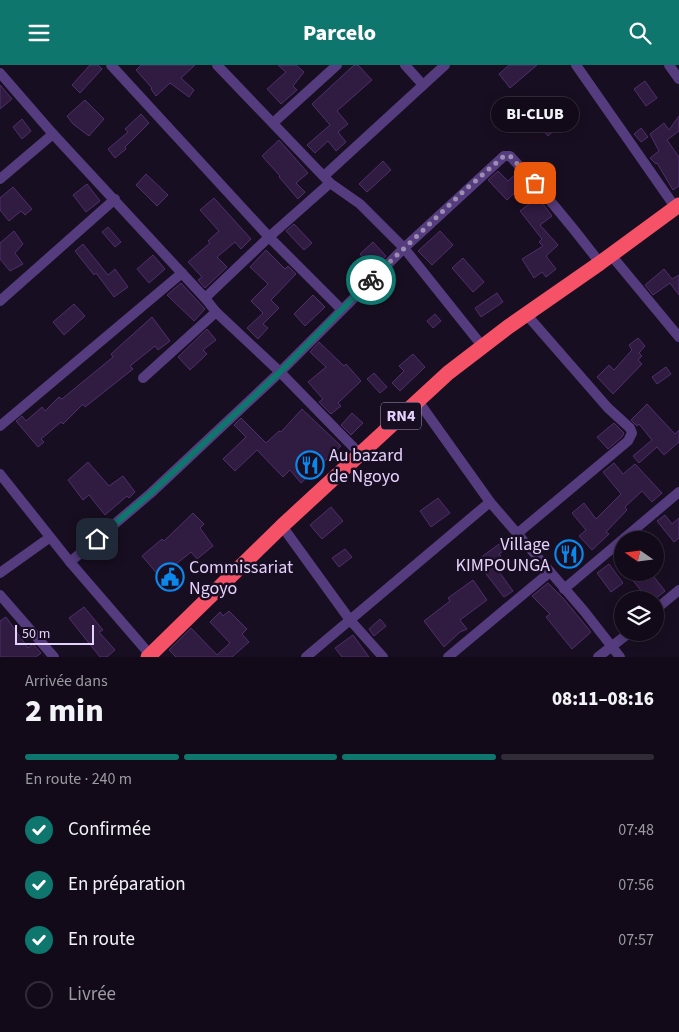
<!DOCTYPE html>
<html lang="fr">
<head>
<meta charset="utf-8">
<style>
	body { margin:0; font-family:"Source Sans 3",sans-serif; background:#1f1826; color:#f1f3f6; height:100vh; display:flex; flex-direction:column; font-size:19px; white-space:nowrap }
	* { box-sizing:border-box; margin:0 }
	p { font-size:16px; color:#9c9aa2 }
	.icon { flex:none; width:28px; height:28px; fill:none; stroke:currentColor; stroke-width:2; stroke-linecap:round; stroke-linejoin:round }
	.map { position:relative; height:592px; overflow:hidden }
	.panel { display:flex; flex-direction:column; background:#120a19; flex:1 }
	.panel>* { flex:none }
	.needle { width:32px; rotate:284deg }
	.controls { position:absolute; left:614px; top:466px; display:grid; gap:10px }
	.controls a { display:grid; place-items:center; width:50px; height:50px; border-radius:50%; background:#120a19; box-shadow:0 2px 12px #0003,0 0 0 1px #312b38; font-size:25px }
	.scale { position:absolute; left:15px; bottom:12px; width:79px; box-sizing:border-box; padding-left:5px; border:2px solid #e5d1fd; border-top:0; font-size:14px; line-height:18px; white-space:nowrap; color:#e5d1fd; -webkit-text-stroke:4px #180e21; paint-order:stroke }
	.pin { position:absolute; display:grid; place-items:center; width:42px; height:42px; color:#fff; margin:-21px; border-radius:10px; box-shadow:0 2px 8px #0006 }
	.courier { position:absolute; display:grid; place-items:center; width:50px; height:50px; margin:-25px; border:4px solid #0f766e; border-radius:50%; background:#fff; color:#222; box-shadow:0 1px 6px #0007 }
	.bubble { position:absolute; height:35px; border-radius:18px; background:#120a19; box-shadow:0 2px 12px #0003,0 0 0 1px #312b38; font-size:16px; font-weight:800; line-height:35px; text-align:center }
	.summary em { font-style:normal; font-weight:800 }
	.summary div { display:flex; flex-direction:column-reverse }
	.summary { display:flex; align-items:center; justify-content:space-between; height:85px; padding:0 25px }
	h1 { font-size:32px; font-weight:800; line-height:38px }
	.bar { display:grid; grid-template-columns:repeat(4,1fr); gap:8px 5px; align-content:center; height:60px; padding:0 25px }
	.bar i { height:6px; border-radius:4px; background:#312b38 }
	.bar .on { background:#0f766e }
	.bar p { grid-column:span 4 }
	ol { padding:0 25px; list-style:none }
	li { display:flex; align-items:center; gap:15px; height:55px }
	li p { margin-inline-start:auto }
	li .icon { padding:5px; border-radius:50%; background:#0f766e; color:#fff; stroke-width:4 }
	li:last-child { color:#9c9aa2 }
	li i { width:28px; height:28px; border:2px solid #312b38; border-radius:50% }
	header { display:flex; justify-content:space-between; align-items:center; height:65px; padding:0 25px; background:#0f766e; color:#fff; font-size:22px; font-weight:800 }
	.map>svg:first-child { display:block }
	.building { fill:#301b41; stroke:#502f6c }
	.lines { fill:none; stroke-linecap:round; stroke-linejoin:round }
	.street { stroke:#553c7e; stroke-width:10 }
	.highway { stroke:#f65267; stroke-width:15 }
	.done { stroke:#9d8db0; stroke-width:5; stroke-dasharray:0 9 }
	.route { stroke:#0f766e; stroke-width:6 }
	.labels { text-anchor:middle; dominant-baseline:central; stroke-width:5; stroke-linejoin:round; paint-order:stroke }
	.shield { fill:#180e21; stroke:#a896bb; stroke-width:1 }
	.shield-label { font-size:16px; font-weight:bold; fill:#e5d1fd }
	.poi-label { font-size:18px; fill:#e5d1fd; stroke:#180e21; text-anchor:start }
</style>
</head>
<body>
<header><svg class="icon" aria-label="menu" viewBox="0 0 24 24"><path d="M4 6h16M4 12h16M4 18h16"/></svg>Parcelo<svg class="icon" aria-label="search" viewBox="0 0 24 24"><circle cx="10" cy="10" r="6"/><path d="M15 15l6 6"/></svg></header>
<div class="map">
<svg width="679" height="592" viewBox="0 0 679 592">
	<rect width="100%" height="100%" fill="#180e21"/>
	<g class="building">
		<polygon points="90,0 98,0 102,4 80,28 72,20"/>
		<polygon points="141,0 195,0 181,13 194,25 189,32 170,18 156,31 151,24 152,23 136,5"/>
		<polygon points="278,0 296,0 304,7 293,21 297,25 281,39 267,24 286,7"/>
		<polygon points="354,0 358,0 372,15 337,46 348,59 338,67 346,77 336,86 328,76 315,88 307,80 330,60 312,39"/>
		<polygon points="509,0 537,0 510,23 499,9"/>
		<polygon points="645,16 657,33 646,41 634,24"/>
		<polygon points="0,20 12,34 0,44"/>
		<polygon points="85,35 104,54 89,71 73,59 67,51"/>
		<polygon points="553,44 564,57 548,71 537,58"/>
		<polygon points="141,49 149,58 125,82 126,84 115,93 108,84 128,67 125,64"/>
		<polygon points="679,51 679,66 667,75 679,92 679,121 673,125 657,98 656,99 650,93 659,86 650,69 664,58 669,65"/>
		<polygon points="22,54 31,66 22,74 13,62"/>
		<polygon points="641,63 648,72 641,77 634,69"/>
		<polygon points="279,75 308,108 296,118 305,127 298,134 279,112 280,111 262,91"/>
		<polygon points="383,96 391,105 367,127 359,119"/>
		<polygon points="498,106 508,116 517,108 525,118 507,135 488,115"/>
		<polygon points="146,109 168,130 157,141 136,120"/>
		<polygon points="87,119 100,136 86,147 73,130"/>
		<polygon points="13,122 32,144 25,150 21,146 9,156 0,145 0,133"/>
		<polygon points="538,132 552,151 540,160 558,180 546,191 556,204 546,212 542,207 534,213 522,194 543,181 539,177 542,174 520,146"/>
		<polygon points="214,133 251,174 241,184 235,177 217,192 227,202 205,223 198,215 202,212 188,197 210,178 208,176 219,166 200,145"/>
		<polygon points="294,159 312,178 304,185 286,166"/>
		<polygon points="108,162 121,177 115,182 102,167"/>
		<polygon points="14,166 23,179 15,188 23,199 10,206 0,194 0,178"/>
		<polygon points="440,166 453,180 432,200 418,186"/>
		<polygon points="373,177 386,191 373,204 360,189"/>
		<polygon points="83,179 108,210 115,204 128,222 114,232 96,208 94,210 75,186"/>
		<polygon points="266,185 285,204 288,201 296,209 271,235 279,243 263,259 268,263 258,274 247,263 263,248 251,236 268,219 250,202"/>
		<polygon points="153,190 165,204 149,218 137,204"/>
		<polygon points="463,193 484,217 473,227 452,203"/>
		<polygon points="664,204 672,214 679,210 679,230 670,218 653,230 645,220"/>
		<polygon points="181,218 205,244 194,256 167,230"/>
		<polygon points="497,228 503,237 481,252 475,243"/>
		<polygon points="313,230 325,242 305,261 294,249"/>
		<polygon points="74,239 85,251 64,270 53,257"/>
		<polygon points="435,249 441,256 433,263 427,256"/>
		<polygon points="152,252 170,276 158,285 155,281 130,301 133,304 85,342 83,339 63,359 61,357 41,374 44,377 38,382 16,356 22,351 26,356 42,342 45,346 59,332 62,334 113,292 111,289"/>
		<polygon points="207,264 216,275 203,285 207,289 190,305 178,292"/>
		<polygon points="638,273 645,281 639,288 642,291 638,295 642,299 613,329 597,312 609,300 614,305 632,285 629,280"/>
		<polygon points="319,277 344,301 346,299 361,316 338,338 341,341 331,349 319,337 323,334 308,317 326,302 310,287"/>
		<polygon points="413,289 425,302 400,326 392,318 404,306 399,301"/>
		<polygon points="666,302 671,309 657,319 652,312"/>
		<polygon points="374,308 387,322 380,328 367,314"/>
		<polygon points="647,339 675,369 679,365 679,377 664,390 657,382 639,398 633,391 652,375 639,359 637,361 631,355"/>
		<polygon points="302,344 341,381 301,418 290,405 283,412 257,385 235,406 223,394 246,372 234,360 241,353 266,378 279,366 281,367"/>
		<polygon points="352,348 363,358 351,370 341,360"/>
		<polygon points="614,358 624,368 622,372 608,384 597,372"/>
		<polygon points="88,397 109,421 123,411 135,427 129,433 127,431 105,450 89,430 83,435 68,415"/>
		<polygon points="614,398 623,409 635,399 662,428 652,437 642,426 625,442 627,445 606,467 609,469 592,485 579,471 586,465 572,448 584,438 596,454 621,429 603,407"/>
		<polygon points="438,433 450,448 431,462 420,446"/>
		<polygon points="331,442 343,456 322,474 310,460"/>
		<polygon points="193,448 204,459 200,463 213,481 197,494 191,487 160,512 142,491 162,474 164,476"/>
		<polygon points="665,450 672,459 679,453 679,473 674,477 657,456"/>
		<polygon points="510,471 516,477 499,489 501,491 492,497 513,526 504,532 476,496"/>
		<polygon points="345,484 352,492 339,502 332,493"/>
		<polygon points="609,499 623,518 611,527 597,508"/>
		<polygon points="641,508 651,508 665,526 654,535 648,535 632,514"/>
		<polygon points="473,515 487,535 460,555 467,564 460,567 444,582 424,556 450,536 448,533"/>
		<polygon points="548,518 563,533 591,567 572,584 546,552 550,549 532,531"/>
		<polygon points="84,542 103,565 99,567 115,585 107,592 100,592 69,553"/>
		<polygon points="229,546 247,564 242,569 249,577 232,592 176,592 169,585 191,563 217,590 230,578 210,557 220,547 223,551"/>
		<polygon points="6,552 28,583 33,579 41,588 36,592 0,592 0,556"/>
		<polygon points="380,554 386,561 374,571 369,564"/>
		<polygon points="353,570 369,592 342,592 335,583"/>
	</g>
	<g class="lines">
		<g class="street">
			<polyline points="111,0 269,172 341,244"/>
			<polyline points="217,0 330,118 360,139 404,183 483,282"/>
			<polyline points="405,0 423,20"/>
			<polyline points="576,0 675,142"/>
			<polyline points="669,0 679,14"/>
			<polyline points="0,8 53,69 205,233 216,247 280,307 360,389"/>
			<polyline points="273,58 337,0"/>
			<polyline points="324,111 445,0"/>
			<polyline points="0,114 53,69"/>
			<polyline points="611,190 679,272"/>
			<polyline points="205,233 269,172 330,118"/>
			<polyline points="0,236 115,134"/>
			<polyline points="143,313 216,247"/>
			<polyline points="418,336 490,437 584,546 620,592"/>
			<polyline points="0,361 182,208"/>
			<polyline points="0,409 70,497 152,592"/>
			<polyline points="282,461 350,555 383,592"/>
			<polyline points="518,468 628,376 632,368 630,363 608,343 526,249"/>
			<path d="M70,497L151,428L280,307L404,183L504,91H510C542,125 572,161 600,198"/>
			<polyline points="0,508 49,473"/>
			<polyline points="564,524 679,427"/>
			<polyline points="0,530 54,592"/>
			<polyline points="655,545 679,525"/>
			<polyline points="306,592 490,437"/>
			<polyline points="448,592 550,507"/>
			<polyline points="598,592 629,568"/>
		</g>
		<polyline class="highway" points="148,592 282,461 448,308 508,262 600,198 679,140"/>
	</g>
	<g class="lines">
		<polyline class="done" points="371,215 465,125 504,91 510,91 535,118"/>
		<polyline class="route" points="97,474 151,428 280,307 371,215"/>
	</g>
	<defs>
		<g id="restaurant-ring" transform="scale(1.4375)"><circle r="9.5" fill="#180e21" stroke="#0c88ed" stroke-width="1.5"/><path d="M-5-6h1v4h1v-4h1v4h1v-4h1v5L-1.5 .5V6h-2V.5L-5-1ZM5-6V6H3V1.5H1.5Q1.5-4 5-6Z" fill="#0c88ed"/></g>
		<g id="civic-ring" transform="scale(1.4375)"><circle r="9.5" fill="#180e21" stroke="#0c88ed" stroke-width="1.5"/><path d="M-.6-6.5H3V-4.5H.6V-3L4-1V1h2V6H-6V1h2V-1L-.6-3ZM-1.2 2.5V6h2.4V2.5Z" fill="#0c88ed"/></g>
	</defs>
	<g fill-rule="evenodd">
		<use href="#restaurant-ring" x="310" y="400"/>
		<use href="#restaurant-ring" x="569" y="489"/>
		<use href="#civic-ring" x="170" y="512"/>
	</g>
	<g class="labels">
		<rect class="shield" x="381" y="337.5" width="40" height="27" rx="4"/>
		<g class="shield-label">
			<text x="401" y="351">RN4</text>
		</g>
		<g class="poi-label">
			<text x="329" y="390">Au bazard<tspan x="329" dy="21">de Ngoyo</tspan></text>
			<text x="550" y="479" text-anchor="end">Village<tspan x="550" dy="21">KIMPOUNGA</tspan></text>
			<text x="189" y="502">Commissariat<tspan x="189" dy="21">Ngoyo</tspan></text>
		</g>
	</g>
</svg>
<div class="controls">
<a><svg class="needle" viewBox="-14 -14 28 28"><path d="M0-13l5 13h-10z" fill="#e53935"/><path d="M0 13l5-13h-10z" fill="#9c9aa2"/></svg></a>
<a><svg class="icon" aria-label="layers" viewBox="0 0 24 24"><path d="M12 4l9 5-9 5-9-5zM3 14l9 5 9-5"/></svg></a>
</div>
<div class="scale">50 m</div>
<div class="pin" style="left:535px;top:118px;background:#ea580c"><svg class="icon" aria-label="bag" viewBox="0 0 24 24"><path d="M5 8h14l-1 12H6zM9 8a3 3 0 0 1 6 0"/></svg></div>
<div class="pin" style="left:97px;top:474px;background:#1f2937"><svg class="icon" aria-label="home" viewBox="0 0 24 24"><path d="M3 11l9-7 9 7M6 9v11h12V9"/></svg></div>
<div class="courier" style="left:371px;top:215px"><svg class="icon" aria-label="bike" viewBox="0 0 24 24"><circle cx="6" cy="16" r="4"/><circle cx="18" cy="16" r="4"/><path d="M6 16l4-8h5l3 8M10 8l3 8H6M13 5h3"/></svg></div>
<div class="bubble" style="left:491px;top:32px;width:88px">BI-CLUB</div>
</div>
<section class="panel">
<div class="summary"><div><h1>2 min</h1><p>Arrivée dans</p></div><em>08:11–08:16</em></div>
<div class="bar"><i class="on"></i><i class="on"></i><i class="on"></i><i></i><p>En route · 240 m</p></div>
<ol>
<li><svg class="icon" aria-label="check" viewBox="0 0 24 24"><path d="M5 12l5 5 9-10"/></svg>Confirmée<p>07:48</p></li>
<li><svg class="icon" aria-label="check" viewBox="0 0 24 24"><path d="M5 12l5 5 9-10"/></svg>En préparation<p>07:56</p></li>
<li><svg class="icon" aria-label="check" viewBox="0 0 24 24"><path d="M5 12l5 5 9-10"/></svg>En route<p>07:57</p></li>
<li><i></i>Livrée</li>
</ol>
</section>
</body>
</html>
